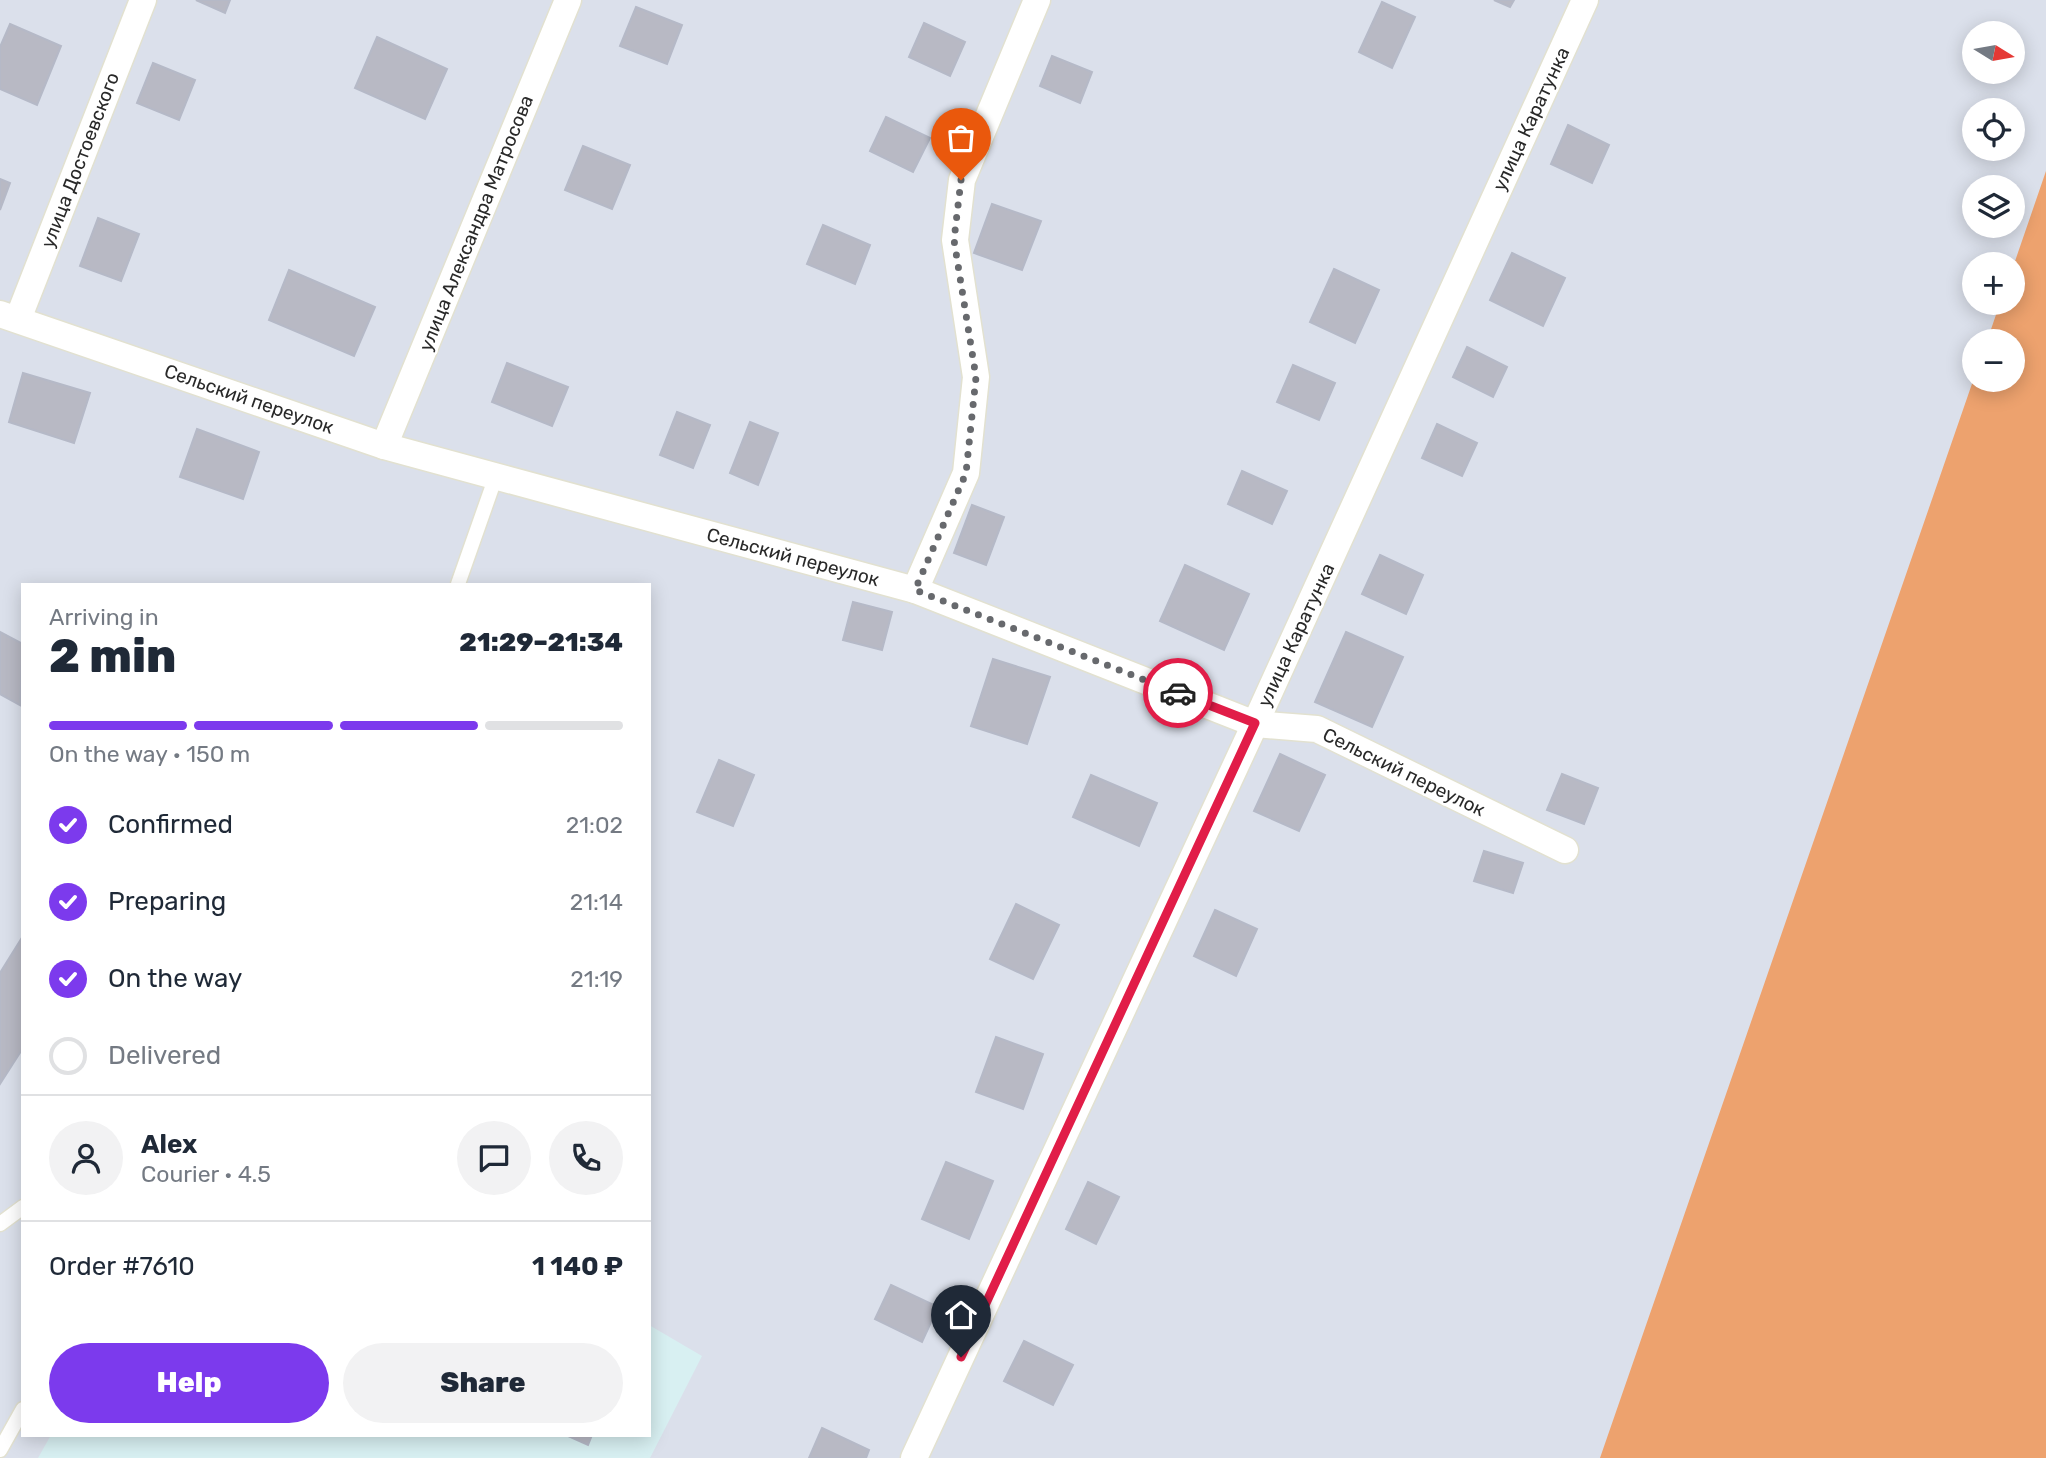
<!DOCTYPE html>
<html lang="en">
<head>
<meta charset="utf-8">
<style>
	body { margin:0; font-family:Rubik,sans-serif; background:#f2f2f3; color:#1f2937; height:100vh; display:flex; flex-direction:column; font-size:26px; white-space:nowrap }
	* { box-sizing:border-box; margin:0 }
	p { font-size:23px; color:#747a83 }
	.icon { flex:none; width:38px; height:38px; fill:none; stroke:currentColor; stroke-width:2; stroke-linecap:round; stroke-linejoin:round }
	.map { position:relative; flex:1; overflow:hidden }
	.side { position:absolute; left:21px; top:583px; width:630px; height:854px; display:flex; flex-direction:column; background:#fff; border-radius:0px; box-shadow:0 4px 18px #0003 }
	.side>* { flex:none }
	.needle { width:46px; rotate:101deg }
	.buttons { position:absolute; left:1962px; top:21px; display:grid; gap:14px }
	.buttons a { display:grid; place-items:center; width:63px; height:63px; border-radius:50%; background:#fff; box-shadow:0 4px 18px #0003; font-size:35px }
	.pin { position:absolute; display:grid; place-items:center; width:60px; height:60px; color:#fff; margin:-72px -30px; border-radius:50% 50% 50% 0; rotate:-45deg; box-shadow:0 0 7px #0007 }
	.pin .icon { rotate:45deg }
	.courier { position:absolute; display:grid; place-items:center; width:70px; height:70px; margin:-35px; border:5px solid #e11d48; border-radius:50%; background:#fff; color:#222; box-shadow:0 2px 9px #0007 }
	.overview em { font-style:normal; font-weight:800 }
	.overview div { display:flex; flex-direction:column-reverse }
	.overview { display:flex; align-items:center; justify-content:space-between; height:119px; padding:0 28px }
	h1 { font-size:46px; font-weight:800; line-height:52px }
	.bar { display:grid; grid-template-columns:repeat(4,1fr); gap:10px 7px; align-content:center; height:84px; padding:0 28px }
	.bar i { height:9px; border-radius:5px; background:#e0e1e3 }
	.bar .active { background:#7c3aed }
	.bar p { grid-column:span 4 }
	.line { display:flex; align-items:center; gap:18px; padding:0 28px; border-top:2px solid #e0e1e3 }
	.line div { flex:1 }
	.round { display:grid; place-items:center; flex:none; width:74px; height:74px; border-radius:37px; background:#f2f2f3 }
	ol { padding:0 28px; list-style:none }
	li { display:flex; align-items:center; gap:21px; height:77px }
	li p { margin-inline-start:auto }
	li .icon { padding:7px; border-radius:50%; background:#7c3aed; color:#fff; stroke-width:4 }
	li:last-child { color:#747a83 }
	li i { width:38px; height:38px; border:4px solid #e0e1e3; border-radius:50% }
	.button { display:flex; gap:14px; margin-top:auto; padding:14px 28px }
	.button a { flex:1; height:80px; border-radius:42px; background:#7c3aed; color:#fff; font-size:28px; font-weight:800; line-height:80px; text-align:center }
	.button a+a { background:#f2f2f3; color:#1f2937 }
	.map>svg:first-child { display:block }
	.medical { fill:#d8f0f2 }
	.water { fill:#eda26e }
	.building { fill:#b8b9c4; stroke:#b5b9c7; stroke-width:2 }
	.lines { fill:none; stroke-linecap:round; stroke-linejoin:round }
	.service-casing { stroke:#e2e1d0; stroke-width:17 }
	.minor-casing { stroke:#e2e1d0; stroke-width:29 }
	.service { stroke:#fff; stroke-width:14 }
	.minor { stroke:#fff; stroke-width:26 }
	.done { stroke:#67696d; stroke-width:7; stroke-dasharray:0 12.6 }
	.route { stroke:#e11d48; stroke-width:9 }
	.labels { text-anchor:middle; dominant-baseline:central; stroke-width:5; stroke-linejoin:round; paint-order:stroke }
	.street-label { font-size:19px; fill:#292929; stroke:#fff }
</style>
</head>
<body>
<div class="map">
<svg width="2046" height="1458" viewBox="0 0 2046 1458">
	<rect width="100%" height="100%" fill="#dbe0eb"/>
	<polygon class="medical" points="649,1325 702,1356 650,1458 38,1458 51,1435 649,1435"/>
	<polygon class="water" points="2046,171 2046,1458 1600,1458 1974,378 2012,380 2012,341 1987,341 2000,303 2012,303 2013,267"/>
	<g class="building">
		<polygon points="196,0 230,0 225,13"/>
		<polygon points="1494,0 1514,0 1510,7"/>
		<polygon points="1382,2 1415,17 1392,68 1359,52"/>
		<polygon points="636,7 682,25 667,64 620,46"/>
		<polygon points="924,23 965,42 950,76 909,57"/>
		<polygon points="10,24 61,46 37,105 0,89 0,47"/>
		<polygon points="377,37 447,69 425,119 355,88"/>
		<polygon points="1052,56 1092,72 1080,103 1040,86"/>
		<polygon points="153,63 195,80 179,120 137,103"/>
		<polygon points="886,117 930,138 913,172 870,151"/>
		<polygon points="1568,125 1609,145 1592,183 1551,164"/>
		<polygon points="583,146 630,165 612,209 565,190"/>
		<polygon points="0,179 10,183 0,210"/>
		<polygon points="992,204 1041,221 1022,270 974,253"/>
		<polygon points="98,218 139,234 121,281 80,266"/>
		<polygon points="823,225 870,245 855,284 807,264"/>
		<polygon points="1512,253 1565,278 1543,326 1490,300"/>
		<polygon points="1334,269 1379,290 1355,343 1310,322"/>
		<polygon points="289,270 375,307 354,356 269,320"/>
		<polygon points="1467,347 1507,367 1493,397 1453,377"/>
		<polygon points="507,363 568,387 552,426 492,402"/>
		<polygon points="1293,365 1335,383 1319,420 1277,402"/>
		<polygon points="23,373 90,393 74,443 9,422"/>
		<polygon points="677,412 710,425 693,468 660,455"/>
		<polygon points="750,422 778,433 758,485 730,473"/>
		<polygon points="1437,424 1477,443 1462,476 1422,458"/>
		<polygon points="197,429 259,452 243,499 180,477"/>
		<polygon points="1242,471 1287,491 1272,524 1228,504"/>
		<polygon points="972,505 1004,517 986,565 954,553"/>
		<polygon points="1380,555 1423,575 1406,614 1362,594"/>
		<polygon points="1185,565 1249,594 1224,650 1160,621"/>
		<polygon points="853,602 892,612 882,650 843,640"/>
		<polygon points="0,632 23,644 20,705 0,694"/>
		<polygon points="1346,632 1403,657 1372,727 1315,702"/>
		<polygon points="993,659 1050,677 1027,744 971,726"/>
		<polygon points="1280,754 1325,775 1299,831 1254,811"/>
		<polygon points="719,760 754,775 733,826 697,812"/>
		<polygon points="1562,774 1598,788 1584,824 1547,810"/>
		<polygon points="1091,775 1157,803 1139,846 1073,817"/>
		<polygon points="1484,851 1523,863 1513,893 1474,881"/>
		<polygon points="1016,904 1059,925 1033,979 990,959"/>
		<polygon points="1215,910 1257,929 1236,976 1194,956"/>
		<polygon points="23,936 23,1048 0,1084 0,973"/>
		<polygon points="996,1037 1043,1054 1023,1109 976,1092"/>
		<polygon points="946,1162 993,1181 969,1239 922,1219"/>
		<polygon points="1088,1182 1119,1197 1096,1244 1066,1229"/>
		<polygon points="891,1285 938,1307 922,1342 875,1319"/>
		<polygon points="1024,1341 1073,1365 1053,1405 1004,1381"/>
		<polygon points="822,1428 869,1450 866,1458 809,1458"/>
		<polygon points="566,1435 592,1435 588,1445"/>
	</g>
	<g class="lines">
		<g class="service-casing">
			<g id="service">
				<polyline points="458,584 496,476"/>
				<polyline points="0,1224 23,1207"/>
				<polyline points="0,1450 23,1409"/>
			</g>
		</g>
		<g class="minor-casing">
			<g id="minor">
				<polyline points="0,314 384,446 915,590 1255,724 1317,729 1565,850"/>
				<polyline points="18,319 143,0"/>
				<polyline points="384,446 568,0"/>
				<polyline points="915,590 966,473 976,377 955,240 962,180 1037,0"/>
				<polyline points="914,1458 1255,724 1585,0"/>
			</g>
		</g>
		<use href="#service" class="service"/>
		<use href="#minor" class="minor"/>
	</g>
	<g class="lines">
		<polyline class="done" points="961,180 954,240 976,377 966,473 915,590 1178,693"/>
		<polyline class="route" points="961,1357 1255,723 1178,693"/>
	</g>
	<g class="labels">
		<g class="street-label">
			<text transform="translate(1531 119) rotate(-65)">улица Каратунка</text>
			<text transform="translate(80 160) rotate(-69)">улица Достоевского</text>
			<text transform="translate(476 223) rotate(-68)">улица Александра Матросова</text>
			<text transform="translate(249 399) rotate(19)">Сельский переулок</text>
			<text transform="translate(793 557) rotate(15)">Сельский переулок</text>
			<text transform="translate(1296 635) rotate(-65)">улица Каратунка</text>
			<text transform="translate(1404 772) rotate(26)">Сельский переулок</text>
		</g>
	</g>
</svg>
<div class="buttons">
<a><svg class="needle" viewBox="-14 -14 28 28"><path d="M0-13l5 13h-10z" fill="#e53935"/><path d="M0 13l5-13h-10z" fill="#747a83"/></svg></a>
<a><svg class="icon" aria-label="locate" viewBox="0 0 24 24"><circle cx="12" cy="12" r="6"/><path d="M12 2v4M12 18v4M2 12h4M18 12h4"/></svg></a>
<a><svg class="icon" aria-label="layers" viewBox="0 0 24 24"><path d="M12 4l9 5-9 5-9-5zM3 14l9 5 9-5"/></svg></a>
<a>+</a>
<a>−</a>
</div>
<div class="pin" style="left:961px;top:180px;background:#ea580c"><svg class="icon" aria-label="bag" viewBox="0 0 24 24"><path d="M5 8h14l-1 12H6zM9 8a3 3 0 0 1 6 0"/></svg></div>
<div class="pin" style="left:961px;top:1357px;background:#1f2937"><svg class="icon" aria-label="home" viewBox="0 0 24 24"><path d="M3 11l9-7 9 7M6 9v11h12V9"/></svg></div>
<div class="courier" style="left:1178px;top:693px"><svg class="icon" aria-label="car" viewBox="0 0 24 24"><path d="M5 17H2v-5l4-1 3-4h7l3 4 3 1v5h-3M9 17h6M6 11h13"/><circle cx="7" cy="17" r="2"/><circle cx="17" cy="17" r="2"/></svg></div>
<section class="side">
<div class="overview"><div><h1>2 min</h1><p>Arriving in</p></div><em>21:29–21:34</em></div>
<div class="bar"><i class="active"></i><i class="active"></i><i class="active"></i><i></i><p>On the way · 150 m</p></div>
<ol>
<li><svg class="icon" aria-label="check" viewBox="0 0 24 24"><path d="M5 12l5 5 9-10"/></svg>Confirmed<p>21:02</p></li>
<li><svg class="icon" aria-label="check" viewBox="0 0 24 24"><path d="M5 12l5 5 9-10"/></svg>Preparing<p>21:14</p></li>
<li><svg class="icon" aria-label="check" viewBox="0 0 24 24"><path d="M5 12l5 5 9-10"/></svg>On the way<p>21:19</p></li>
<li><i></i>Delivered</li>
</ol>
<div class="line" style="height:126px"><a class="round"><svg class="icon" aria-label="person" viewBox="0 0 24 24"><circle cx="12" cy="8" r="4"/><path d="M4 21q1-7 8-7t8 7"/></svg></a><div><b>Alex</b><p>Courier · 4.5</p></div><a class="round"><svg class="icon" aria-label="chat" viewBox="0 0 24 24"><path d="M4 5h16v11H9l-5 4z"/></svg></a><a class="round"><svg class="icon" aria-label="phone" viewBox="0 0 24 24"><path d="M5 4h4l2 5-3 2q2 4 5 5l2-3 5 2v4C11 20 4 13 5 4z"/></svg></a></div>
<div class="line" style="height:91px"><div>Order #7610</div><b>1 140 ₽</b></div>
<div class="button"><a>Help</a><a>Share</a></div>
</section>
</div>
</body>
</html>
